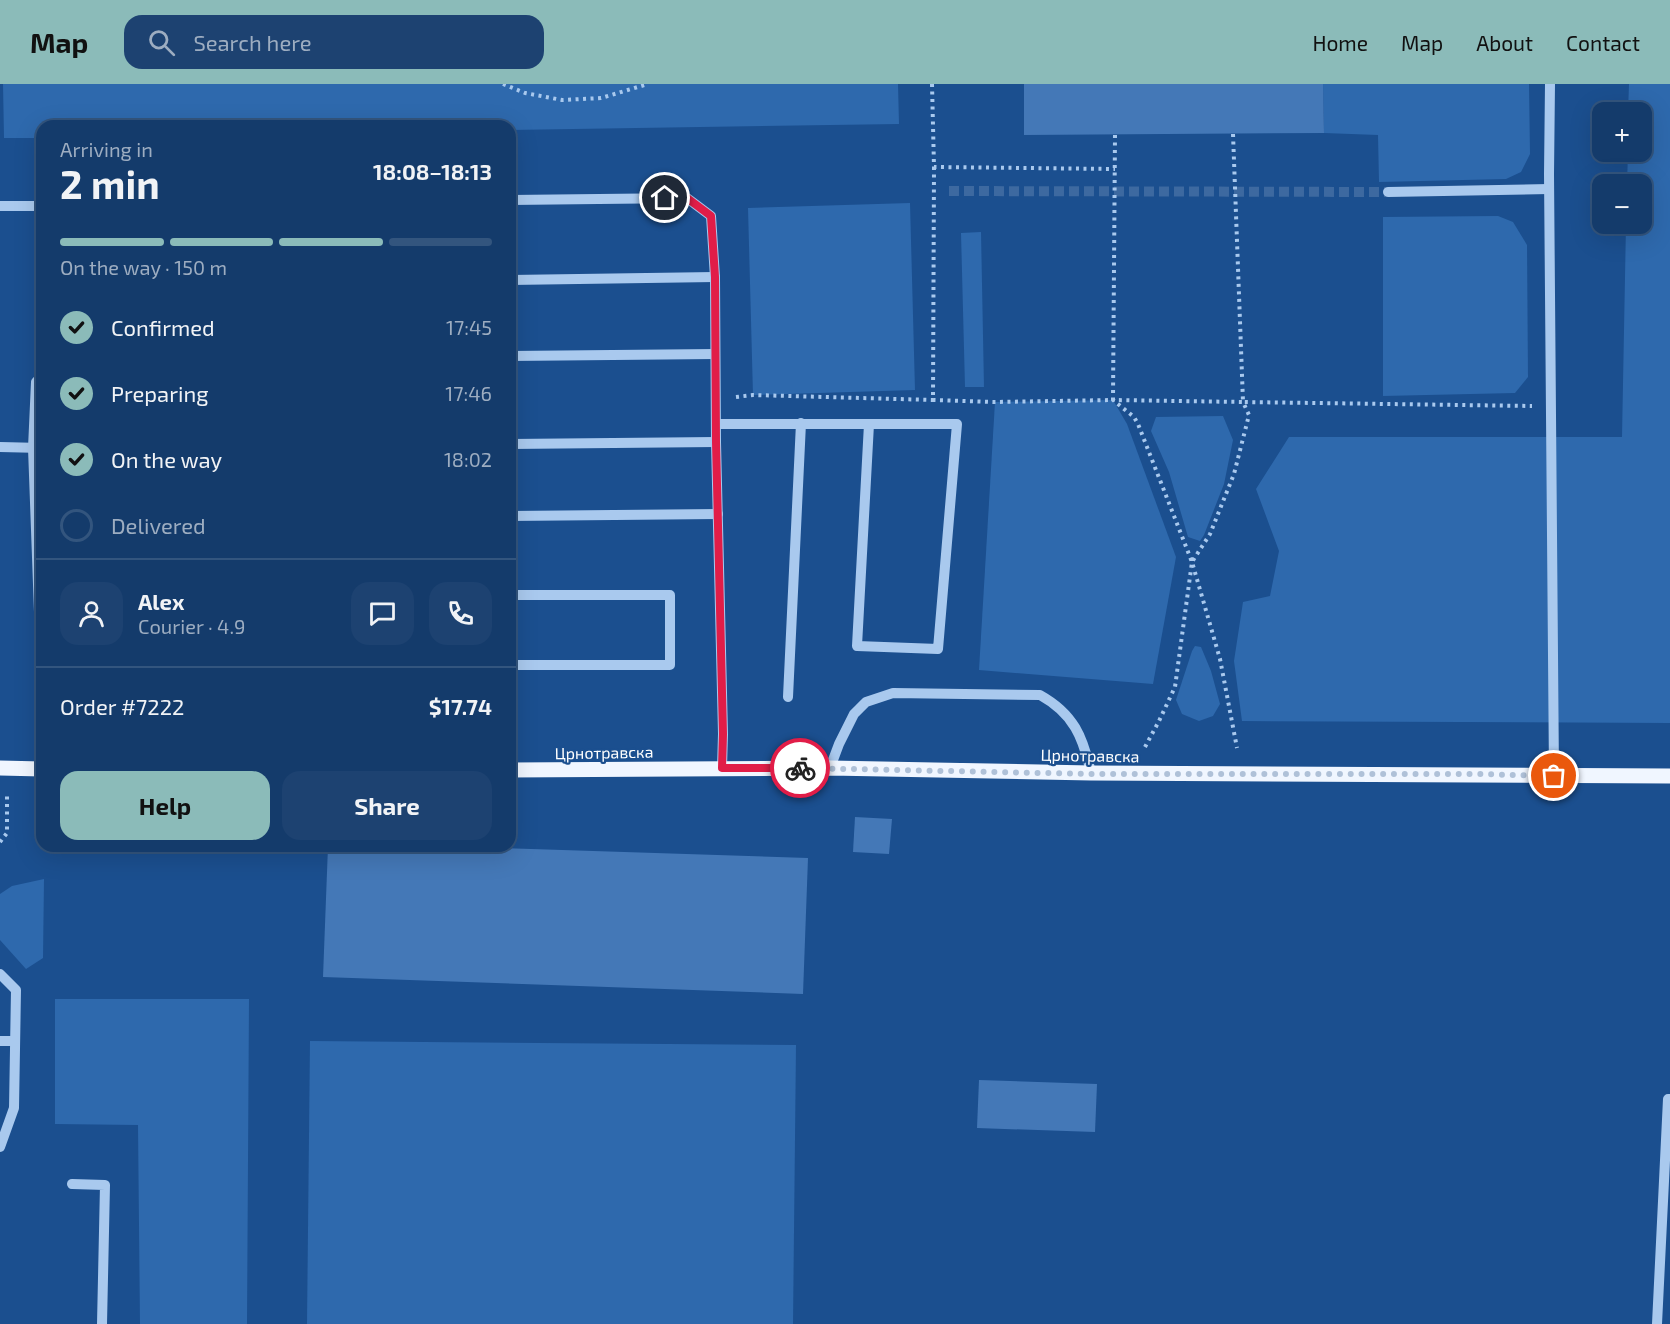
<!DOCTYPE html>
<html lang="en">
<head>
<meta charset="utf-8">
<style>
	body { margin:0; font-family:"Exo 2",sans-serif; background:#1d4271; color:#f1f3f6; height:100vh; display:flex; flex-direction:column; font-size:22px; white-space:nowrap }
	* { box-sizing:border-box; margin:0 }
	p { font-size:20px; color:#9dadc1 }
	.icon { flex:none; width:33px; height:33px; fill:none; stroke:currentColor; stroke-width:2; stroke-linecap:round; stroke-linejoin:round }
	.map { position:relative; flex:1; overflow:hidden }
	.details { position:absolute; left:36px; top:36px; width:480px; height:732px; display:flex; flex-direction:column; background:#143b6b; border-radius:18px; box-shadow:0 6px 24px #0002,0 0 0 2px #33557e }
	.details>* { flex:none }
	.tools { position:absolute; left:1592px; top:18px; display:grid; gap:12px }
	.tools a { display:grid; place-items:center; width:60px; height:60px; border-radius:12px; background:#143b6b; box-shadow:0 6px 24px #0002,0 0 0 2px #33557e; font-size:30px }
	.pin { position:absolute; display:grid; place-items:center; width:51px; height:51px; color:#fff; margin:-26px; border:3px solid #fff; border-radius:50%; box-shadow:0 2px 6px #0007 }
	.courier { position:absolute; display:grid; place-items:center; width:60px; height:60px; margin:-30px; border:4px solid #e11d48; border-radius:50%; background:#fff; color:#222; box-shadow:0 2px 8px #0007 }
	.overview em { font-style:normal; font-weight:700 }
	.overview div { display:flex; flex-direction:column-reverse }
	.overview { display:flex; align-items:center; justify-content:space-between; height:102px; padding:0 24px }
	h1 { font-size:39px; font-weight:700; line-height:45px }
	.bar { display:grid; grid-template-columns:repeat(4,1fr); gap:9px 6px; align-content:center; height:72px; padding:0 24px }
	.bar i { height:8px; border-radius:4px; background:#33557e }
	.bar .selected { background:#8bbbb9 }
	.bar p { grid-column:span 4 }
	.line { display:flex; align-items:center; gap:15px; padding:0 24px; border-top:2px solid #33557e }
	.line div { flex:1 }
	.round { display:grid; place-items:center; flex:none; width:63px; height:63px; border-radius:18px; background:#1d4271 }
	ol { padding:0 24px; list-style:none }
	li { display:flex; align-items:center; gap:18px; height:66px }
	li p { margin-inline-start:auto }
	li .icon { padding:6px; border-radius:50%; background:#8bbbb9; color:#111; stroke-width:4 }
	li:last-child { color:#9dadc1 }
	li i { width:33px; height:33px; border:3px solid #33557e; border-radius:50% }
	.cta { display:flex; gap:12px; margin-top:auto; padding:12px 24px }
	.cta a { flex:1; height:69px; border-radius:18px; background:#8bbbb9; color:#111; font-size:24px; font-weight:700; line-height:69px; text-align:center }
	.cta a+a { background:#1d4271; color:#f1f3f6 }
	header { display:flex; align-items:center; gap:36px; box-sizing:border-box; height:84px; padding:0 30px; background:#8bbbb9; color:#111 }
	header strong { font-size:28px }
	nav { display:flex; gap:33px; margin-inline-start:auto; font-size:21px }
	.search { width:420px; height:54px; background:#1d4271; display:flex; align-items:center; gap:15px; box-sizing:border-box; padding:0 21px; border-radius:18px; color:#9dadc1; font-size:22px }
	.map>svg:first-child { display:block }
	.green { fill:#2e69ad }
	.building { fill:#4478b7 }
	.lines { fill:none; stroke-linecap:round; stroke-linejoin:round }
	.minor-tunnel { stroke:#3d69a0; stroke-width:10; stroke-dasharray:10 5; stroke-linecap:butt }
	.path { stroke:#a9c9ee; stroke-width:4; stroke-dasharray:3 4.5; stroke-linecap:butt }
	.minor { stroke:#a9c9ee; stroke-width:10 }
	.major { stroke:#f0f6ff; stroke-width:15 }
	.done { stroke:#afc1d8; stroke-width:6; stroke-dasharray:0 10.8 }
	.route { stroke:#e11d48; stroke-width:8 }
	.labels { text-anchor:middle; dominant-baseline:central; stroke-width:4.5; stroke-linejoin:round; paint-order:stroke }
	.street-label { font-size:16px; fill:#fff; stroke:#1b4f8f }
</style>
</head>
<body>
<header>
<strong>Map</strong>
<div class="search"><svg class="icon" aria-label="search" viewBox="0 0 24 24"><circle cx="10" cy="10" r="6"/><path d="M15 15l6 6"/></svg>Search here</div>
<nav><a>Home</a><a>Map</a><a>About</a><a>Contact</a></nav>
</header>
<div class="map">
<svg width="1670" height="1240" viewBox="0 0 1670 1240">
	<rect width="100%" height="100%" fill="#1b4f8f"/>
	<g class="green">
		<polygon points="3,0 898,0 899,40 510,46 510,42 42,42 42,54 4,54"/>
		<polygon points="1323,0 1529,0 1530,70 1521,88 1506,95 1379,98 1378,51 1324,49"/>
		<polygon points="1629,0 1670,0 1670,639 1242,637 1234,577 1243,518 1270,512 1279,467 1256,405 1289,353 1622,353 1626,140 1641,140 1641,100 1627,100 1628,68 1641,68 1641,28 1628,28"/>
		<polygon points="910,119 915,306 753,311 748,124"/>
		<polygon points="1498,132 1513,138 1527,161 1528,293 1515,309 1383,312 1383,133"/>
		<polygon points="981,148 984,303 965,303 961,149"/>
		<polygon points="1113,316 1127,340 1176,473 1153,600 979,586 995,318"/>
		<polygon points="1223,332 1233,356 1224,400 1204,451 1200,457 1188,453 1169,388 1151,347 1156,333"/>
		<polygon points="1195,562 1201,563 1211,587 1220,620 1213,632 1199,637 1182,630 1176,616 1192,567"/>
		<polygon points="44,795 43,874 26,885 0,856 0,810 12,802"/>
		<polygon points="55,915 249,915 247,1240 140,1240 138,1041 55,1040"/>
		<polygon points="310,957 796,961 793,1240 307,1240"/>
	</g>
	<g class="building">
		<polygon points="1024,0 1323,0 1324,49 1024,51"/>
		<polygon points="855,733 892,735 889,770 853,768"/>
		<polygon points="328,762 439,762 808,774 803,910 323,893"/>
		<polygon points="979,996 1097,1000 1095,1048 977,1044"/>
	</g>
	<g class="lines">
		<polyline class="minor-tunnel" points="949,107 1388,108"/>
		<g class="path">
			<polyline points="503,0 525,9 562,16 601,14 648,0"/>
			<polyline points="932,0 934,83 1115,85"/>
			<polyline points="1233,50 1243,318 1532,322"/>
			<polyline points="934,83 933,316 995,318 1113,316 1115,51"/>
			<polyline points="736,313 753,311 933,316"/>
			<polyline points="1145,663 1159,637 1175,603 1192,478 1210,450 1234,390 1249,331 1243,318 1113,316 1134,333 1138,340 1192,478 1220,575 1237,664"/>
			<polyline points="0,758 7,749 7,711"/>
		</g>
		<g class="minor">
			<polyline points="1550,0 1549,90 1554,692"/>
			<polyline points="1388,108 1549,105"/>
			<polyline points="510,116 687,114 711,132 715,193 716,358 723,650 722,684"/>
			<polyline points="0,122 42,122"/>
			<polyline points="510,196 715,193"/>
			<polyline points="510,272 715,270"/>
			<polyline points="42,292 36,298 33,364 41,582 42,582"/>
			<polyline points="716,340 957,340 938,565 857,562 869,340"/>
			<polyline points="510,360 716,358"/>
			<polyline points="0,363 42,364"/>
			<polyline points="510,432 718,430"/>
			<polyline points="510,511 670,511 670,581 510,581"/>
			<polyline points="788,613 801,339"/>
			<path d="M830,684L839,660L854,630L866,618L893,609L1040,611C1074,630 1083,653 1091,689"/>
			<polyline points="0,890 16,906 14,1024 0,1063"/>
			<polyline points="0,957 15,957"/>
			<polyline points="72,1100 105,1101 102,1240"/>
			<polyline points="1657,1240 1668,1015 1670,1015"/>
		</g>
		<g class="major">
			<polyline points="0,684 42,685"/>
			<polyline points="510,686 830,684 1091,689 1670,692"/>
		</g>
	</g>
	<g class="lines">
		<polyline class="done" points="800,684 1091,690 1478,690 1554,692"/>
		<polyline class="route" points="665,114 687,114 711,132 715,193 716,358 723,650 722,684 800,684"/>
	</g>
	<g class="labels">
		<g class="street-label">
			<text transform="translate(604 668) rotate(-1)">Црнотравска</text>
			<text transform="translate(1090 671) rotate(1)">Црнотравска</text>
		</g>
	</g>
</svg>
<div class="tools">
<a>+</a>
<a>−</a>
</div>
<div class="pin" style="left:1554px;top:692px;background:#ea580c"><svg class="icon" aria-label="bag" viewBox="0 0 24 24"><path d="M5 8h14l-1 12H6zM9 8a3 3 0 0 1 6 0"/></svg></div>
<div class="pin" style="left:665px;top:114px;background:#1f2937"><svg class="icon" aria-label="home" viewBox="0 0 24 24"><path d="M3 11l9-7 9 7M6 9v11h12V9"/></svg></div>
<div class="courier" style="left:800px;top:684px"><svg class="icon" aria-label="bike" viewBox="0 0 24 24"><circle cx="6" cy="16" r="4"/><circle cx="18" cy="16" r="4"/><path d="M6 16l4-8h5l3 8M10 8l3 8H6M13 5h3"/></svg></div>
<section class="details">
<div class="overview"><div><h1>2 min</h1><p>Arriving in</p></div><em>18:08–18:13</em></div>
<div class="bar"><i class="selected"></i><i class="selected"></i><i class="selected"></i><i></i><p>On the way · 150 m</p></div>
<ol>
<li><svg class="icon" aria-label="check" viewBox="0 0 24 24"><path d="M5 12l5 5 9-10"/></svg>Confirmed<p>17:45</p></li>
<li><svg class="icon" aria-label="check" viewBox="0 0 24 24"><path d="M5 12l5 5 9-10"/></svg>Preparing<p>17:46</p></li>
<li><svg class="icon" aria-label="check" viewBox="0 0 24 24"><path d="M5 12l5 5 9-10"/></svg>On the way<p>18:02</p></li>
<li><i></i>Delivered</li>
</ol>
<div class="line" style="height:108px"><a class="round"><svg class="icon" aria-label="person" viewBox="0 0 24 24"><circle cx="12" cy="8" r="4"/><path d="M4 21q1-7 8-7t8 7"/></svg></a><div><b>Alex</b><p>Courier · 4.9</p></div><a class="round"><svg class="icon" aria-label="chat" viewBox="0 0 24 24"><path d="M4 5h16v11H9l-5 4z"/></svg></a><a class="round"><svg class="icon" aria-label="phone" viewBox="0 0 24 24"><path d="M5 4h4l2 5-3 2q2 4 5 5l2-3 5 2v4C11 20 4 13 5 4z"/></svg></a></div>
<div class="line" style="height:78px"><div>Order #7222</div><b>$17.74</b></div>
<div class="cta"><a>Help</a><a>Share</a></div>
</section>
</div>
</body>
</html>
